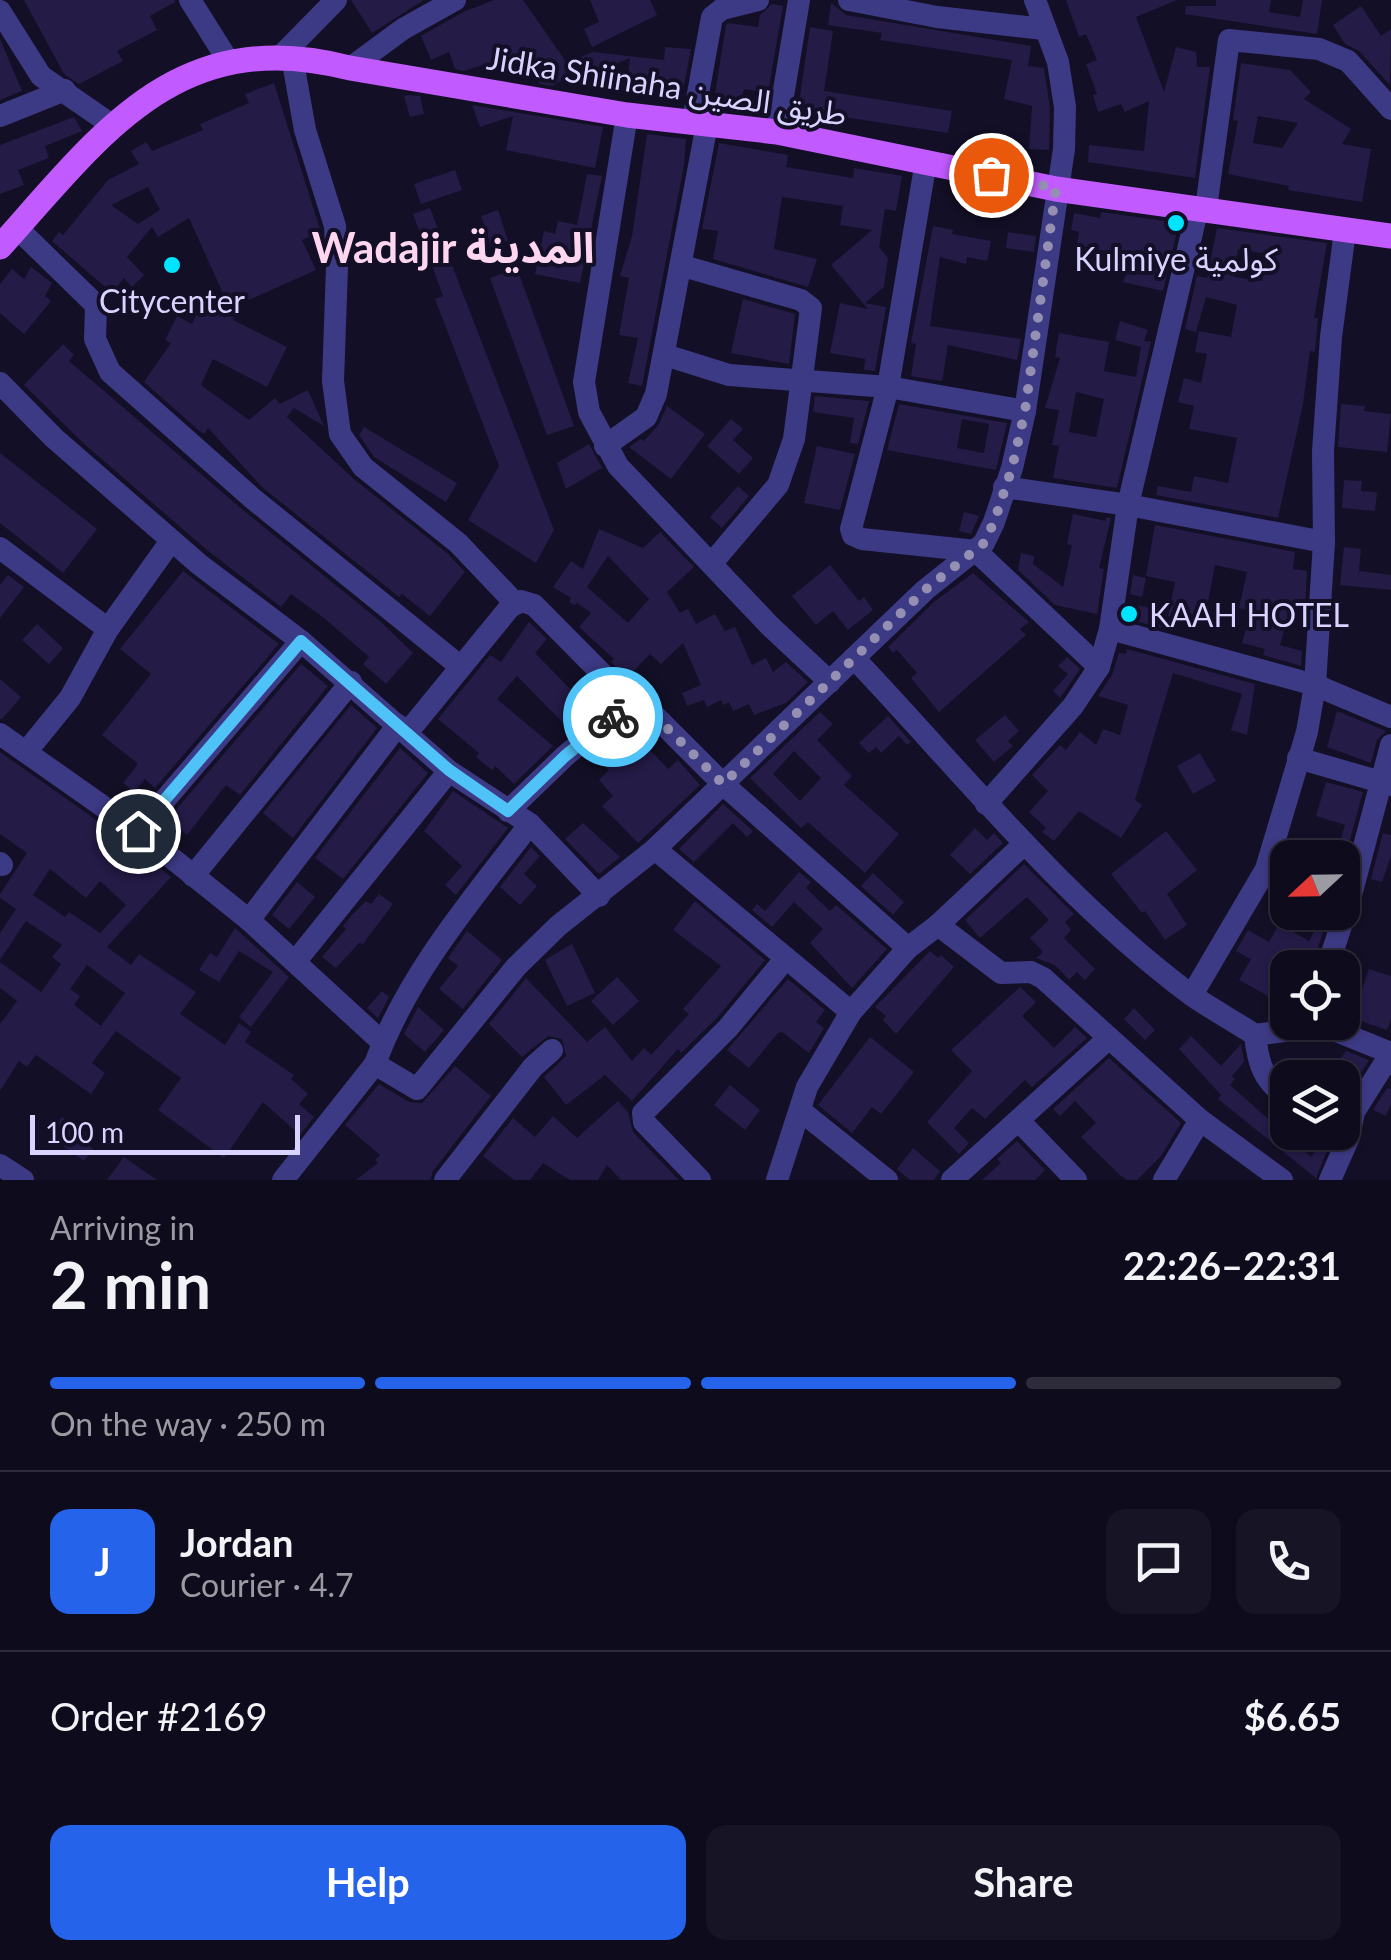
<!DOCTYPE html>
<html lang="en">
<head>
<meta charset="utf-8">
<style>
	body { margin:0; font-family:Lato,"Noto Sans Arabic",sans-serif; background:#171425; color:#f1f3f6; height:100vh; display:flex; flex-direction:column; font-size:38px; white-space:nowrap }
	* { box-sizing:border-box; margin:0 }
	p { font-size:32px; color:#9b9ba3 }
	.icon { flex:none; width:55px; height:55px; fill:none; stroke:currentColor; stroke-width:2; stroke-linecap:round; stroke-linejoin:round }
	.map { position:relative; height:1180px; overflow:hidden }
	.panel { display:flex; flex-direction:column; background:#0e0b1c; flex:1 }
	.panel>* { flex:none }
	.needle { width:65px; rotate:248deg }
	.buttons { position:absolute; left:1270px; top:840px; display:grid; gap:20px }
	.buttons a { display:grid; place-items:center; width:90px; height:90px; border-radius:20px; background:#0e0b1c; box-shadow:0 2px 8px #0004,0 0 0 2px #2e2b3b; font-size:50px }
	.scale { position:absolute; left:30px; bottom:25px; width:270px; box-sizing:border-box; padding-left:10px; border:5px solid #d9d4ff; border-top:0; font-size:28px; line-height:35px; white-space:nowrap; color:#d9d4ff; -webkit-text-stroke:8px #130f26; paint-order:stroke }
	.pin { position:absolute; display:grid; place-items:center; width:85px; height:85px; color:#fff; margin:-42px; border:5px solid #fff; border-radius:50%; box-shadow:0 2px 10px #0007 }
	.courier { position:absolute; display:grid; place-items:center; width:100px; height:100px; margin:-50px; border:8px solid #4fc3f7; border-radius:50%; background:#fff; color:#222; box-shadow:0 2px 12px #0007 }
	.headline em { font-style:normal; font-weight:700 }
	.headline div { display:flex; flex-direction:column-reverse }
	.headline { display:flex; align-items:center; justify-content:space-between; height:170px; padding:0 50px }
	h1 { font-size:65px; font-weight:700; line-height:75px }
	.bar { display:grid; grid-template-columns:repeat(4,1fr); gap:15px 10px; align-content:center; height:120px; padding:0 50px }
	.bar i { height:12px; border-radius:8px; background:#2e2b3b }
	.bar .active { background:#2563eb }
	.bar p { grid-column:span 4 }
	.line { display:flex; align-items:center; gap:25px; padding:0 50px; border-top:2px solid #2e2b3b }
	.line div { flex:1 }
	.round { display:grid; place-items:center; flex:none; width:105px; height:105px; border-radius:20px; background:#171425 }
	.button { display:flex; gap:20px; margin-top:auto; padding:20px 50px }
	.button a { flex:1; height:115px; border-radius:20px; background:#2563eb; color:#fff; font-size:40px; font-weight:700; line-height:115px; text-align:center }
	.button a+a { background:#171425; color:#f1f3f6 }
	.map>svg:first-child { display:block }
	.building { fill:#241b47; fill-rule:evenodd }
	.lines { fill:none; stroke-linecap:round; stroke-linejoin:round }
	.minor { stroke:#3d3a85; stroke-width:22 }
	.major { stroke:#c25bff; stroke-width:25 }
	.done { stroke:#948fb3; stroke-width:10; stroke-dasharray:0 18 }
	.route { stroke:#4fc3f7; stroke-width:12 }
	.poi-dot { fill:#00e5ff; stroke:#130f26; stroke-width:4 }
	.labels { text-anchor:middle; dominant-baseline:central; stroke-width:8; stroke-linejoin:round; paint-order:stroke }
	.street-label { font-size:32px; fill:#d9d4ff; stroke:#130f26 }
	.poi-label { font-size:32px; fill:#d9d4ff; stroke:#130f26 }
	.district-label { font-size:42px; font-weight:bold; fill:#ffd6f0; stroke:#130f26 }
</style>
</head>
<body>
<div class="map">
<svg width="1391" height="1180" viewBox="0 0 1391 1180">
	<rect width="100%" height="100%" fill="#130f26"/>
	<g class="building">
		<polygon points="24,0 175,0 175,2 150,16 157,30 117,51 123,61 79,84 64,74"/>
		<polygon points="351,0 424,0 372,33"/>
		<polygon points="494,0 523,0 569,66 568,62 593,52 664,60 665,47 691,49 682,96 626,89 630,58 575,80 572,73 553,86 540,84 524,61 499,71 495,61 464,71 455,69 449,52 431,60 421,36 463,12"/>
		<polygon points="590,0 650,0 657,15 592,47 584,29 599,22"/>
		<polygon points="1066,0 1177,0 1136,17 1164,92 1176,47 1196,52 1197,67 1210,67 1195,178 1088,162 1089,145 1144,151 1149,101 1125,112 1121,104 1098,112 1093,95 1097,94 1086,64 1097,60 1086,34 1079,37"/>
		<polygon points="1216,0 1271,0 1269,12 1300,17 1303,0 1322,0 1317,34 1185,14 1186,6 1216,6"/>
		<polygon points="831,3 846,15 1031,46 1028,66 1044,68 1050,108 1049,150 1029,149 1032,106 1004,99 1012,60 880,40 882,33 828,25"/>
		<polygon points="772,4 783,6 768,93 744,89 741,104 714,100 726,25 729,23 758,27 760,15"/>
		<polygon points="1361,6 1381,36 1391,29 1390,85 1359,51 1345,44 1333,25"/>
		<polygon points="810,27 833,31 824,91 952,111 948,133 798,110"/>
		<polygon points="0,39 22,91 0,100"/>
		<path d="M1241,63L1290,70L1311,92L1304,99L1351,129L1342,144L1371,149L1362,202L1288,190L1289,186L1228,174L1238,121L1233,120ZM1258,116L1298,123L1282,148L1253,143Z"/>
		<path d="M274,83L320,229V232L302,240L316,270L242,303L233,320L287,347L267,387L213,359L201,385L249,420L275,398L280,404L308,390L324,426L294,408L287,417L354,479L448,554L465,572L430,616L402,594L399,597L262,487L208,428L204,434L196,428L144,382L171,343L165,340L177,316L192,324L202,303L234,318L189,218L158,237L152,227L127,257L144,275L132,287L124,278L112,293L52,241L59,232L63,235L108,180L139,164L131,151L146,142L152,151L203,130L200,124L249,103L245,94ZM148,187L160,210L138,224L111,205Z"/>
		<polygon points="409,95 420,96 424,114 410,117 404,96"/>
		<polygon points="472,105 603,127 595,168 506,150 513,116 480,127"/>
		<polygon points="74,117 82,131 45,146 49,158 18,170 24,185 0,194 0,145"/>
		<polygon points="647,134 686,139 684,165 642,386 628,383 638,338 619,335 629,278 620,276 632,236"/>
		<polygon points="719,143 788,155 786,167 853,178 854,168 902,176 896,211 885,209 879,247 888,258 884,287 865,303 886,307 875,371 864,370 865,359 830,353 840,303 868,309 831,265 872,230 840,225 843,206 782,197 774,249 817,259 808,287 713,259 718,231 702,229"/>
		<polygon points="455,170 462,190 421,204 414,184"/>
		<polygon points="587,174 602,176 580,283 535,274 544,231 555,234 558,221 577,225"/>
		<polygon points="430,208 554,530 536,563 468,520 499,466 435,299 443,296 413,214"/>
		<polygon points="498,210 508,241 491,246 481,216"/>
		<polygon points="1101,212 1179,223 1163,291 1123,282 1133,257 1077,245 1079,232 1071,230 1074,213 1100,218"/>
		<polygon points="933,226 953,230 952,234 991,241 987,261 967,257 966,264 940,257 930,326 1021,339 1017,360 948,345 942,381 911,376 916,344 911,343"/>
		<path d="M1217,228L1327,243L1314,318H1318L1315,352L1310,351L1303,404L1278,518L1156,495L1158,486L1191,492L1194,476L1228,483L1237,438L1189,429L1194,406L1178,402L1184,378L1201,383L1207,354L1195,352L1199,331L1231,337L1237,305L1206,297L1196,332L1185,329L1197,276L1207,278ZM1238,249L1266,254L1262,281L1234,277Z"/>
		<polygon points="1008,232 1036,236 1034,252 1006,248"/>
		<polygon points="31,267 52,283 45,296 51,301 24,334 0,313 0,284 12,269 24,279"/>
		<polygon points="517,268 574,426 547,435 490,278"/>
		<polygon points="743,299 795,314 789,364 731,353"/>
		<path d="M1120,321L1148,330L1144,341L1151,342L1117,488L1053,478L1059,446L1052,445L1059,410L1045,408L1060,358L1055,357L1059,333L1109,342L1104,371L1136,377L1141,347L1115,340ZM1076,392L1104,399L1096,437L1069,432Z"/>
		<polygon points="63,344 74,355 69,361 243,510 380,621 413,653 386,684 363,664 369,657 324,618 291,594 281,607 207,550 83,443 24,385"/>
		<polygon points="815,396 869,401 858,444 850,443 854,418 813,412"/>
		<path d="M899,404L1007,423L996,470L887,450ZM962,419L989,424L984,453L957,448Z"/>
		<polygon points="1341,404 1365,406 1364,411 1391,414 1387,452 1338,447"/>
		<polygon points="667,406 705,434 671,479 629,447 641,439 644,441 659,424"/>
		<polygon points="731,419 743,429 733,440 753,458 739,474 707,446"/>
		<polygon points="364,427 457,483 446,502 374,457 359,435"/>
		<polygon points="589,444 602,468 566,489 557,463"/>
		<polygon points="817,446 855,454 840,510 804,503"/>
		<polygon points="0,453 97,529 63,573 0,523"/>
		<polygon points="1344,480 1362,481 1361,491 1377,492 1375,511 1342,508"/>
		<polygon points="738,486 749,496 722,528 710,517"/>
		<polygon points="964,512 979,516 971,534 959,531"/>
		<polygon points="1073,514 1106,521 1106,517 1111,518 1099,568 1104,569 1097,614 1055,605 1018,570 1021,553 1034,556 1033,564 1063,587 1072,545 1067,544"/>
		<polygon points="1155,525 1295,552 1293,569 1307,571 1305,611 1290,609 1280,645 1302,651 1301,666 1263,655 1265,649 1242,643 1251,611 1239,608 1247,572 1215,565 1204,624 1168,616 1175,582 1146,576"/>
		<path d="M599,529L643,548L660,532L694,567L667,592L680,613L688,609L696,624L715,614L725,631L735,627L752,665L766,658L773,672L786,662L808,682L786,703L754,715L749,704L733,711L729,702L723,705L721,700L707,707L704,700L687,706L682,693L701,685L683,643L661,664L650,654L631,674L642,685L636,687L611,662L614,659L579,627L591,613L577,603L575,605L569,602L571,598L553,587L571,561L583,569ZM608,556L649,599L628,623L587,587Z"/>
		<polygon points="1344,547 1361,549 1359,571 1391,575 1391,590 1340,585"/>
		<polygon points="830,565 859,601 864,597 873,610 848,630 833,611 816,625 792,596"/>
		<polygon points="183,571 279,644 155,788 145,779 134,792 123,783 138,764 102,735 151,674 120,649"/>
		<polygon points="973,573 1029,622 1020,629 1026,635 939,712 911,678 917,673 897,650 893,653 888,647 935,601"/>
		<polygon points="8,575 24,587 0,618 0,585"/>
		<polygon points="1133,575 1146,578 1142,597 1130,594"/>
		<polygon points="1135,605 1165,610 1162,628 1132,620"/>
		<polygon points="529,622 547,639 535,653 577,696 590,683 600,693 593,701 600,708 571,731 517,676 497,699 553,746 514,784 495,766 492,770 476,757 479,753 438,719 490,655 501,662"/>
		<polygon points="37,624 63,648 49,664 22,640"/>
		<polygon points="1127,649 1255,684 1247,735 1231,730 1242,694 1173,673 1135,800 1142,805 1121,838 1079,811 1054,841 1042,832 1046,828 1029,812 1048,791 1032,775 1060,745 1066,750 1080,732 1096,745 1103,729 1120,735 1128,705 1098,696 1112,675 1119,653 1126,654"/>
		<polygon points="1067,657 1080,669 1060,698 1053,691 1068,674 1058,666"/>
		<polygon points="301,664 328,686 240,795 226,785 187,835 168,819"/>
		<polygon points="0,679 21,697 2,719 0,719"/>
		<polygon points="351,705 377,728 293,838 263,813"/>
		<polygon points="1337,711 1386,731 1377,740 1371,763 1327,747"/>
		<path d="M820,712L833,724L817,740L852,776L844,785L899,834L865,873L808,822L801,828L750,778ZM794,751L821,778L800,801L773,774Z"/>
		<polygon points="1005,715 1019,731 1008,741 1013,746 994,762 975,740"/>
		<polygon points="888,716 911,742 907,745 899,736 881,753 876,747 869,753 859,743"/>
		<polygon points="626,725 668,769 678,760 700,785 638,843 602,806 613,796 599,780 609,770 592,753"/>
		<polygon points="400,748 428,773 343,879 315,858"/>
		<path d="M0,752L129,843L171,877L107,947L131,965L139,954L196,992L180,1014L225,1045L239,1023L251,1032L245,1042L294,1075L291,1079L308,1094L299,1104L314,1117L300,1135L263,1102L224,1158L158,1110L181,1078L116,1031L92,1063L105,1073L91,1094L36,1055L27,1067L19,1061L0,1091V1024L17,1001L0,988V962L41,992L61,964L52,957L62,945L26,921L0,960V933L16,909L0,898V894L27,853L0,834ZM50,869L86,898L100,881L126,905L100,933L69,912L65,917L33,895ZM87,965L125,993L101,1026L74,1005L80,996L70,989Z"/>
		<polygon points="1200,753 1216,781 1193,794 1177,766"/>
		<polygon points="1326,782 1363,792 1342,869 1342,858 1295,855 1299,840 1337,852 1345,825 1316,816"/>
		<polygon points="453,791 508,828 456,895 445,885 462,866 424,831"/>
		<polygon points="723,804 753,831 747,837 733,823 694,862 679,849"/>
		<polygon points="583,823 620,857 599,874 565,839"/>
		<polygon points="975,828 987,840 994,833 1003,843 970,874 950,855"/>
		<polygon points="1166,831 1197,870 1167,894 1187,925 1165,940 1145,911 1142,913 1111,874"/>
		<polygon points="1383,833 1391,835 1391,856 1382,882 1371,879"/>
		<polygon points="531,847 540,856 524,874 537,886 520,905 500,887"/>
		<polygon points="1024,864 1074,914 1065,922 1071,930 1064,938 1095,969 1085,980 1077,972 1069,980 1055,965 1036,958 1043,952 1030,938 1049,920 1027,897 980,938 965,920"/>
		<polygon points="799,872 811,882 806,888 830,911 836,905 887,949 852,988 810,943 823,929 794,902 772,927 752,910 757,904 765,911"/>
		<polygon points="873,873 904,902 893,915 861,886"/>
		<polygon points="297,882 315,897 289,929 272,915"/>
		<polygon points="379,894 393,904 362,945 360,942 336,968 322,957 346,929 343,926 352,915 366,901 371,904"/>
		<polygon points="695,901 765,960 717,1018 681,1053 678,1049 632,1101 605,1075 566,1105 544,1077 566,1056 562,1039 548,1036 522,1057 489,1024 526,978 587,1042 605,1027 632,1061 644,1048 651,1055 689,1014 683,1009 721,966 673,930"/>
		<polygon points="1319,922 1325,925 1312,968 1288,968 1288,1007 1239,980 1251,959 1236,951 1248,930 1269,942 1279,924 1309,941"/>
		<polygon points="235,928 289,977 251,1027 239,1017 273,972 239,951 219,982 199,970 210,953 217,957"/>
		<polygon points="467,931 502,960 463,1009 439,989 458,966 448,958"/>
		<polygon points="572,944 595,993 567,1006 545,960"/>
		<polygon points="930,951 938,958 941,955 954,967 896,1034 883,1020 886,1016 875,1007"/>
		<polygon points="1369,969 1391,976 1391,1019 1387,1030 1352,1018"/>
		<polygon points="617,977 639,1001 613,1025 591,1001"/>
		<polygon points="788,979 825,1010 816,1022 824,1028 809,1053 782,1032 778,1033 749,1068 727,1050"/>
		<polygon points="1020,987 1036,1002 1022,1016 1054,1048 1075,1027 1087,1038 1032,1087 1025,1080 985,1119 972,1108 954,1128 969,1143 959,1154 927,1122 972,1071 951,1050"/>
		<polygon points="382,991 389,997 378,1018 367,1008"/>
		<polygon points="418,1007 444,1030 425,1052 404,1034"/>
		<polygon points="1134,1008 1155,1030 1145,1040 1124,1019"/>
		<polygon points="1191,1036 1221,1066 1241,1044 1244,1062 1232,1076 1235,1079 1230,1085 1311,1157 1330,1132 1334,1133 1316,1178 1218,1099 1221,1095 1179,1049"/>
		<polygon points="870,1037 914,1072 881,1114 872,1107 852,1133 818,1105"/>
		<polygon points="1346,1051 1369,1060 1346,1097 1342,1096 1342,1078 1329,1075"/>
		<polygon points="1109,1058 1181,1123 1161,1156 1137,1180 1127,1180 1120,1175 1081,1137 1096,1123 1075,1101 1060,1116 1053,1109"/>
		<polygon points="455,1066 491,1096 433,1171 430,1180 356,1180 378,1163 375,1160 380,1155 345,1125 379,1084 409,1102 422,1103"/>
		<polygon points="730,1085 760,1110 745,1130 714,1105"/>
		<polygon points="1387,1088 1391,1089 1391,1104 1386,1116 1373,1110"/>
		<polygon points="618,1101 628,1112 633,1132 679,1180 621,1180 607,1165 598,1180 570,1180 543,1163 530,1180 514,1180 483,1156 513,1118 535,1137 553,1116 577,1138"/>
		<polygon points="62,1117 91,1137 87,1144 93,1149 84,1161 49,1136"/>
		<polygon points="1017,1141 1045,1170 1035,1180 982,1180 1001,1163 997,1159"/>
		<polygon points="913,1148 940,1171 934,1180 910,1180 897,1169"/>
		<polygon points="124,1157 157,1180 107,1180"/>
	</g>
	<g class="lines">
		<g class="minor">
			<polyline points="190,0 229,62"/>
			<polyline points="849,0 937,17 1044,29"/>
			<polyline points="0,11 41,76 112,125"/>
			<polyline points="280,57 336,0"/>
			<polyline points="292,57 305,130 335,226 337,267 333,381 340,434 363,467 458,543 516,604"/>
			<polyline points="350,68 403,29 455,0"/>
			<polyline points="627,115 584,382 589,412 618,466 770,626 830,682"/>
			<polyline points="0,116 65,90"/>
			<polyline points="693,121 712,17 722,9 758,0"/>
			<polyline points="777,132 799,0"/>
			<polyline points="926,161 888,387 851,529 853,535 862,539 976,551 1099,667"/>
			<polyline points="1206,208 1229,40 1319,49 1348,61 1391,109"/>
			<polyline points="17,228 96,305 95,339 110,372 252,498 461,667"/>
			<polyline points="683,266 801,300 811,308 794,439 778,485 712,563"/>
			<polyline points="665,355 729,375 888,387 1025,411"/>
			<polyline points="0,383 54,438 200,565 301,641 449,771 530,824 599,896"/>
			<polyline points="605,446 646,417 656,394 707,124"/>
			<polyline points="1004,487 1128,505 1324,542"/>
			<polyline points="0,548 108,629"/>
			<polyline points="1110,629 1315,685 1391,717"/>
			<path d="M854,658C963,773 1062,898 1190,994C1211,1009 1234,1021 1255,1035C1258,1064 1263,1080 1288,1098"/>
			<polyline points="407,733 510,607 521,601 534,605 630,702 641,702 723,784 908,948"/>
			<polyline points="0,734 138,831 249,920 382,1042"/>
			<polyline points="26,752 70,698 108,629 171,541"/>
			<polyline points="1298,758 1391,785"/>
			<polyline points="986,804 1073,706 1099,667 1110,629 1128,505 1198,207"/>
			<polyline points="508,811 565,756 630,702"/>
			<polyline points="138,831 301,641"/>
			<polyline points="655,849 851,1012"/>
			<polyline points="0,863 2,865"/>
			<polyline points="193,876 351,682"/>
			<polyline points="249,920 398,725"/>
			<polyline points="938,925 1001,973 1031,972 1043,978 1200,1120 1282,1180"/>
			<polyline points="295,962 449,771"/>
			<polyline points="1327,968 1350,899 1391,745"/>
			<polyline points="1192,995 1266,869 1307,732 1315,685 1324,542 1323,451 1331,337 1345,231"/>
			<polyline points="1255,1035 1307,1028 1334,1030 1391,1053"/>
			<polyline points="375,1064 417,1089 516,967 558,926 655,849 925,590 984,543 994,522 1012,468 1025,411 1064,149 1065,107 1058,62 1035,0"/>
			<polyline points="801,1111 887,1180"/>
			<polyline points="1019,1121 1076,1180"/>
			<polyline points="0,1165 23,1180"/>
			<path d="M283,1180L375,1064C407,975 473,898 530,824"/>
			<polyline points="445,1180 533,1067 552,1050"/>
			<polyline points="700,1180 644,1122 643,1113 728,1028 786,958"/>
			<polyline points="777,1180 807,1087 851,1012 908,948 938,925 1023,845"/>
			<polyline points="952,1180 1109,1038"/>
			<polyline points="1164,1180 1200,1120"/>
			<polyline points="1330,1180 1349,1137 1354,1112 1391,1053"/>
		</g>
		<path class="major" d="M0,247C103,132 178,24 350,68L627,115L777,132L1056,189L1391,236"/>
	</g>
	<g class="lines">
		<polyline class="done" points="613,717 630,702 641,702 723,784 925,590 984,543 994,522 1012,468 1025,411 1056,188 991,175"/>
		<polyline class="route" points="138,831 301,641 449,770 508,811 565,756 613,717"/>
	</g>
	<g class="poi-dot">
		<circle cx="1176" cy="223" r="10"/>
		<circle cx="172" cy="265" r="10"/>
		<circle cx="1129" cy="614" r="10"/>
	</g>
	<g class="labels">
		<g class="street-label">
			<text transform="translate(667 85) rotate(9)">Jidka Shiinaha طريق الصين</text>
		</g>
		<g class="poi-label">
			<text x="1176" y="258">Kulmiye كولمية</text>
			<text x="172" y="300">Citycenter</text>
			<text x="1149" y="614" text-anchor="start">KAAH HOTEL</text>
		</g>
		<g class="district-label">
			<text x="453" y="247">Wadajir المدينة</text>
		</g>
	</g>
</svg>
<div class="buttons">
<a><svg class="needle" viewBox="-14 -14 28 28"><path d="M0-13l5 13h-10z" fill="#e53935"/><path d="M0 13l5-13h-10z" fill="#9b9ba3"/></svg></a>
<a><svg class="icon" aria-label="locate" viewBox="0 0 24 24"><circle cx="12" cy="12" r="6"/><path d="M12 2v4M12 18v4M2 12h4M18 12h4"/></svg></a>
<a><svg class="icon" aria-label="layers" viewBox="0 0 24 24"><path d="M12 4l9 5-9 5-9-5zM3 14l9 5 9-5"/></svg></a>
</div>
<div class="scale">100 m</div>
<div class="pin" style="left:991px;top:175px;background:#ea580c"><svg class="icon" aria-label="bag" viewBox="0 0 24 24"><path d="M5 8h14l-1 12H6zM9 8a3 3 0 0 1 6 0"/></svg></div>
<div class="pin" style="left:138px;top:831px;background:#1f2937"><svg class="icon" aria-label="home" viewBox="0 0 24 24"><path d="M3 11l9-7 9 7M6 9v11h12V9"/></svg></div>
<div class="courier" style="left:613px;top:717px"><svg class="icon" aria-label="bike" viewBox="0 0 24 24"><circle cx="6" cy="16" r="4"/><circle cx="18" cy="16" r="4"/><path d="M6 16l4-8h5l3 8M10 8l3 8H6M13 5h3"/></svg></div>
</div>
<section class="panel">
<div class="headline"><div><h1>2 min</h1><p>Arriving in</p></div><em>22:26–22:31</em></div>
<div class="bar"><i class="active"></i><i class="active"></i><i class="active"></i><i></i><p>On the way · 250 m</p></div>
<div class="line" style="height:180px"><b class="round" style="background:#2563eb;color:#fff">J</b><div><b>Jordan</b><p>Courier · 4.7</p></div><a class="round"><svg class="icon" aria-label="chat" viewBox="0 0 24 24"><path d="M4 5h16v11H9l-5 4z"/></svg></a><a class="round"><svg class="icon" aria-label="phone" viewBox="0 0 24 24"><path d="M5 4h4l2 5-3 2q2 4 5 5l2-3 5 2v4C11 20 4 13 5 4z"/></svg></a></div>
<div class="line" style="height:130px"><div>Order #2169</div><b>$6.65</b></div>
<div class="button"><a>Help</a><a>Share</a></div>
</section>
</body>
</html>
